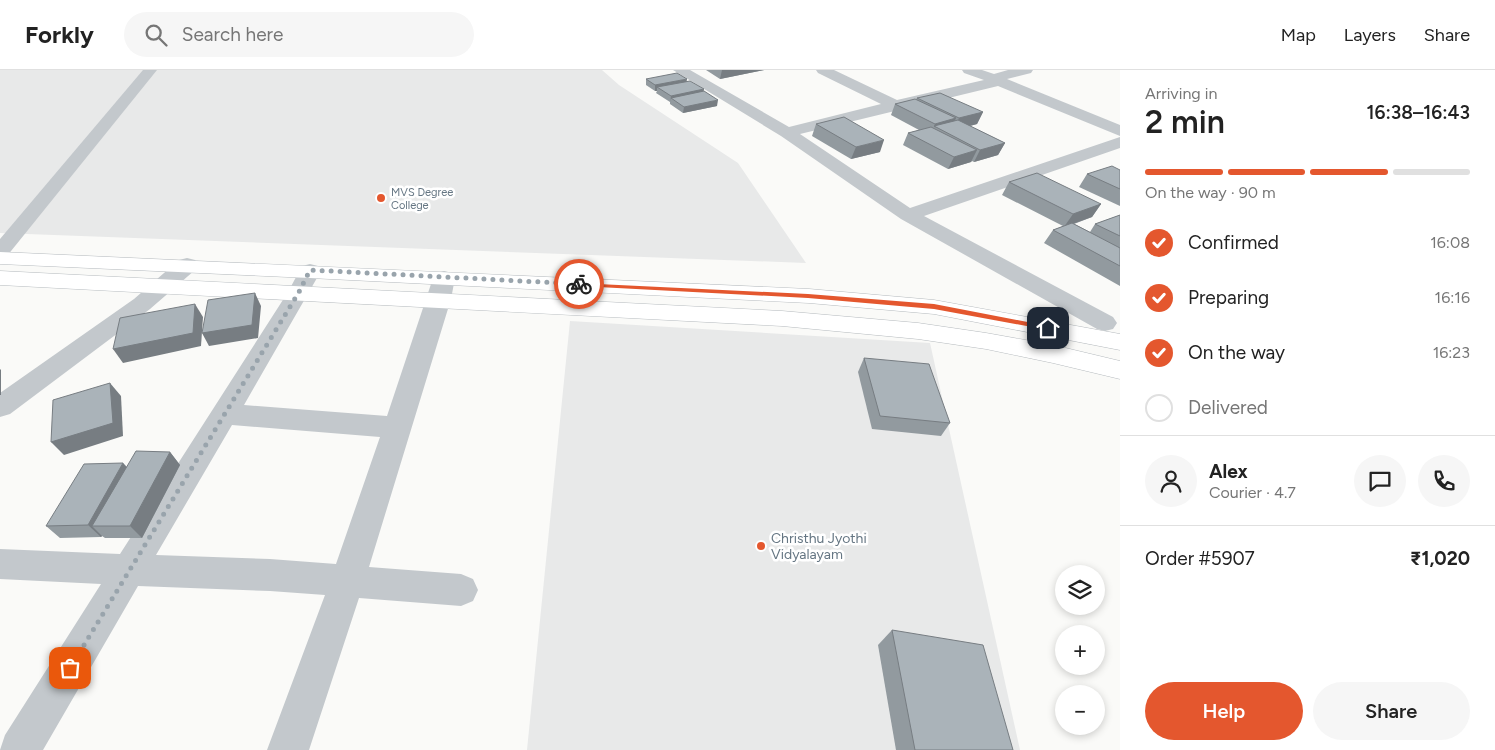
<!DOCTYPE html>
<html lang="en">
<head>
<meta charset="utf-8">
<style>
	body { margin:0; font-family:Figtree,sans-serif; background:#f6f6f6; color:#222; height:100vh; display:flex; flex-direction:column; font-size:19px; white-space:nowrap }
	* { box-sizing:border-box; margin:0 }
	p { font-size:16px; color:#767676 }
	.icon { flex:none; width:28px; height:28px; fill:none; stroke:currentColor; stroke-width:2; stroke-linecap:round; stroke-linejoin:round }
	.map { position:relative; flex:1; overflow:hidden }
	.details { display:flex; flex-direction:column; background:#fff; width:375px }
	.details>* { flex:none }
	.tools { position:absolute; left:1055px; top:495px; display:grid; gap:10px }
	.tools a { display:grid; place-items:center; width:50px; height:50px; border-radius:50%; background:#fff; box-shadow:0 2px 8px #0003; font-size:25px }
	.pin { position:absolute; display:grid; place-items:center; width:42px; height:42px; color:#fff; margin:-21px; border-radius:10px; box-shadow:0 2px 8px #0006 }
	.courier { position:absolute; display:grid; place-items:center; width:50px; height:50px; margin:-25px; border:4px solid #e4572e; border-radius:50%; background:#fff; color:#222; box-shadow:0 1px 6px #0007 }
	.headline em { font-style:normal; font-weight:600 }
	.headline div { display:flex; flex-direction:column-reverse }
	.headline { display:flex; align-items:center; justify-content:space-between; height:85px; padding:0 25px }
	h1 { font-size:32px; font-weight:600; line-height:38px }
	.bar { display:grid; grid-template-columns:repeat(4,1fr); gap:8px 5px; align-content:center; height:60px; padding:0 25px }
	.bar i { height:6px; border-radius:4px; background:#e0e0e0 }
	.bar .on { background:#e4572e }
	.bar p { grid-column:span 4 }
	.line { display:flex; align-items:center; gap:12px; padding:0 25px; border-top:1px solid #e0e0e0 }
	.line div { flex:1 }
	.round { display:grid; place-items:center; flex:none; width:52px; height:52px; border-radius:26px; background:#f6f6f6 }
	ol { padding:0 25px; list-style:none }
	li { display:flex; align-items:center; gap:15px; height:55px }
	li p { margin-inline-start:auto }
	li .icon { padding:5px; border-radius:50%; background:#e4572e; color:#fff; stroke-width:4 }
	li:last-child { color:#767676 }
	li i { width:28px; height:28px; border:2px solid #e0e0e0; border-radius:50% }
	.button { display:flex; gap:10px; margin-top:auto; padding:10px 25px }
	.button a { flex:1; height:58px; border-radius:30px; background:#e4572e; color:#fff; font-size:20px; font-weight:600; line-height:58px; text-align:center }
	.button a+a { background:#f6f6f6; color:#222 }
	header { display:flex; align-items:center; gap:30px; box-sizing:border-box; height:70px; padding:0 25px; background:#fff; border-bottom:1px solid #e0e0e0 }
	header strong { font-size:24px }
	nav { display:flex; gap:28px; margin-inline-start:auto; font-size:18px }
	.search { width:350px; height:45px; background:#f6f6f6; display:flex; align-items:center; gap:12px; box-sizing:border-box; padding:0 18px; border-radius:28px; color:#767676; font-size:19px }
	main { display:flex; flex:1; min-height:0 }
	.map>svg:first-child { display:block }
	.built { fill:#e8e9e9 }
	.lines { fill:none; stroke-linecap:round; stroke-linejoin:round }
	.major-casing { stroke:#b5babe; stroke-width:1 }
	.minor { fill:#c3c8cc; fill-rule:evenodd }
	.major { fill:#fff; fill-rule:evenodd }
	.wall { fill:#929a9f }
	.shaded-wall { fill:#777d82 }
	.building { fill:#aab3b9; stroke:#777d82 }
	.route { fill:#e4572e }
	.done { stroke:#99a4ac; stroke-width:5; stroke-dasharray:0 9 }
	.poi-dot { fill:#e4572e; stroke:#fff; stroke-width:2 }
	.labels { text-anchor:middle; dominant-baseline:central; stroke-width:5; stroke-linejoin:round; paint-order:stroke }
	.far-poi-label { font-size:11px; fill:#657683; stroke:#fff; text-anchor:start }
	.poi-label { font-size:14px; fill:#657683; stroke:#fff; text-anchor:start }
</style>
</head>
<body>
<header>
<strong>Forkly</strong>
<div class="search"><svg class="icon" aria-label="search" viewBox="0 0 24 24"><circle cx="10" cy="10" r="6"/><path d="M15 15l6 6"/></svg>Search here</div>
<nav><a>Map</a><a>Layers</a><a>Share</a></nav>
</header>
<main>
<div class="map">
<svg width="1120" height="680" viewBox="0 0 1120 680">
	<rect width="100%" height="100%" fill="#fafaf8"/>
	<g class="built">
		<polygon points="0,0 602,0 619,15 738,93 806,193 0,163"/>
		<polygon points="570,251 930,273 1020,680 527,680"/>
	</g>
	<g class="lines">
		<g class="major-casing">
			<g id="major">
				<polygon points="0,182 809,219 934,230 1120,264 1120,280 934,244 809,233 310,208 0,194"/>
				<polygon points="0,201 782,241 918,253 986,263 1053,275 1120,291 1120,309 1053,293 986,279 918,269 782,256 0,215"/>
			</g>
		</g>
		<g class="minor">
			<polygon points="143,0 157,0 7,186 0,188 0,169"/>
			<polygon points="673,0 690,0 789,57 881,34 818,3 816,0 834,0 897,30 984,10 964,3 962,0 982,0 994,4 1008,0 1033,0 1031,3 1007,9 1120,55 1120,66 998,16 800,64 910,138 1120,67 1120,78 924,146 1113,247 1117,253 1113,259 1105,261 1097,259 901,149 781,66"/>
			<polygon points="187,188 195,190 198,195 195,200 150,239 10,344 0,347 0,323 134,229 179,190"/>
			<path d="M310,194L318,196L321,201L244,335L387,346L433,208L436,203L444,201L452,203L455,208L451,229L369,497L461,504L473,509L478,520L473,531L461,536L359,528L309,680H267L325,525L270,521L138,516L43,680H0L5,665L101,514L0,509V479L120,484L288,222L302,196ZM232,355L380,367L336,494L270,489L156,485Z"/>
		</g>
		<use href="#major" class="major"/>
	</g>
	<g class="wall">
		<polygon points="706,0 764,0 720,9"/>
		<polygon points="646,9 686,11 704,21 717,36 683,43 670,34 670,32 656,23 657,21 655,21 646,15"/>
		<polygon points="917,28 983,42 977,54 970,56 1005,73 998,85 974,92 972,91 971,92 948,99 903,75 908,63 919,60 891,45 895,34 916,29"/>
		<polygon points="816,54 880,82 851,89 812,66"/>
		<polygon points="1120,100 1120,136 1079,117 1087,104"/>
		<polygon points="1009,112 1101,134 1092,147 1074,154 1090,162 1095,154 1120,145 1120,216 1044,173 1053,160 1063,156 1002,125"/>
		<polygon points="864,288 950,353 941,366 872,359 858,302"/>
		<polygon points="170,382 180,395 142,468 105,468 102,466 101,467 60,468 46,456 123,393 127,397"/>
		<polygon points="892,560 1013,680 896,680 878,575"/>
	</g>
	<g class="shaded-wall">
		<polygon points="722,0 764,0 720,9"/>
		<polygon points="687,9 686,15 657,17 657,21 655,21 655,15"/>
		<polygon points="704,19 703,25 671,28 670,32 671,26"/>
		<polygon points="718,30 717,36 683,43 684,37"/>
		<polygon points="983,42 977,54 954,60 959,48"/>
		<polygon points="956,48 951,60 934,57 935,54"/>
		<polygon points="884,70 880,82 851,89 856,77"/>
		<polygon points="1005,73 998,85 974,92 980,80"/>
		<polygon points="977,80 971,92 948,99 954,87"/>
		<polygon points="1101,134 1092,147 1064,157 1073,144"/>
		<polygon points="255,223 261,236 258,268 209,276 202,263"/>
		<polygon points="195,234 203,247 201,276 123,293 113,279"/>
		<polygon points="0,299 1,300 1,325 0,325"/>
		<polygon points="110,313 121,326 123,366 64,385 51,372"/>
		<polygon points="170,382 180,395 142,468 130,456"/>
		<polygon points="123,393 134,406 92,456 102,466 101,467 88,455"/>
	</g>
	<g class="building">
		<polygon points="677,3 687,9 655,15 646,9"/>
		<polygon points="690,11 704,19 671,26 657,17"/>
		<polygon points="704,21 718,30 684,37 671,28"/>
		<polygon points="940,23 983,42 959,48 917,28"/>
		<polygon points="915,29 956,48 935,54 895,34"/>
		<polygon points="844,47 884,70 856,77 816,54"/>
		<polygon points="958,50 1005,73 980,80 934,56"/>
		<polygon points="931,57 977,80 954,87 908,63"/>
		<polygon points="1112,96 1120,100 1120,119 1087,104"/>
		<polygon points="1037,103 1101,134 1073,144 1009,112"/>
		<polygon points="1120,145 1120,166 1095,154"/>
		<polygon points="1072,153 1120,178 1120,196 1053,160"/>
		<polygon points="255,223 252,255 202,263 208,230"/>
		<polygon points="195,234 193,263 113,279 120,248"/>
		<polygon points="864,288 929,294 950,353 880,346"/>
		<polygon points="110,313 113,353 51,372 53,330"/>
		<polygon points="136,381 170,382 130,456 92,456"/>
		<polygon points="123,393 88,455 46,456 84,394"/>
		<polygon points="892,560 983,575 1013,680 915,680"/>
	</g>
	<polygon class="route" points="577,213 808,224 934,234 1048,256 1051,258 1048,260 934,239 808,228 579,216 577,215"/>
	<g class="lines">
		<polyline class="done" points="70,598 299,222 310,200 579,214"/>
	</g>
	<g class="poi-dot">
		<circle cx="381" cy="128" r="5"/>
		<circle cx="761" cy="476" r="5"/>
	</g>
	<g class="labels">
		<g class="far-poi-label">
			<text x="391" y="122">MVS Degree<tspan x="391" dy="13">College</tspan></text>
		</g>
		<g class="poi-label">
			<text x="771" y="468">Christhu Jyothi<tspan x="771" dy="16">Vidyalayam</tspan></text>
		</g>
	</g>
</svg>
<div class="tools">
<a><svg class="icon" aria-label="layers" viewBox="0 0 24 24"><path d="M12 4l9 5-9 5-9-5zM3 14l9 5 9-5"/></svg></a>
<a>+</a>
<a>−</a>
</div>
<div class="pin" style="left:70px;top:598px;background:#ea580c"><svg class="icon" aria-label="bag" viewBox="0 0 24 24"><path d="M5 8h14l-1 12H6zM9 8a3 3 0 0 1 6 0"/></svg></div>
<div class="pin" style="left:1048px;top:258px;background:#1f2937"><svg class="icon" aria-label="home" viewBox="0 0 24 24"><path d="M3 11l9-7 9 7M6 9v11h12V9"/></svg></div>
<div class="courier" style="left:579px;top:214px"><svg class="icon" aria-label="bike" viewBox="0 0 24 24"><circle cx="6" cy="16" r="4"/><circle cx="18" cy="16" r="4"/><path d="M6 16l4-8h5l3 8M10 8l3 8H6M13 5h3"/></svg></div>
</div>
<section class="details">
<div class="headline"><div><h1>2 min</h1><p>Arriving in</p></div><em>16:38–16:43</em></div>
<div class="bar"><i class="on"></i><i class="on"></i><i class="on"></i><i></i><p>On the way · 90 m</p></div>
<ol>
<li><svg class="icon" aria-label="check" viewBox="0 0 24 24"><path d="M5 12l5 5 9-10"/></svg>Confirmed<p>16:08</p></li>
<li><svg class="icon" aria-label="check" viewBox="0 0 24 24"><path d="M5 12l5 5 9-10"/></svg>Preparing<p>16:16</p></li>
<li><svg class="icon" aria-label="check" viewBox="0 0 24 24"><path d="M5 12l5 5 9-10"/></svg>On the way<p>16:23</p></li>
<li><i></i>Delivered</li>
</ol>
<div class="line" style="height:90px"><a class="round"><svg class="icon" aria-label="person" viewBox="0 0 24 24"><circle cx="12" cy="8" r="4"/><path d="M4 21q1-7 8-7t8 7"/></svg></a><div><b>Alex</b><p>Courier · 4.7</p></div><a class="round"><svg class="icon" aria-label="chat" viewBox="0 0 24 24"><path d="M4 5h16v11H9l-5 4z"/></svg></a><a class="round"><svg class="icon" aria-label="phone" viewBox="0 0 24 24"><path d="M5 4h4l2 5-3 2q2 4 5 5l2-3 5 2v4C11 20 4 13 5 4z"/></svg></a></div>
<div class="line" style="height:65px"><div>Order #5907</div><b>₹1,020</b></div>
<div class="button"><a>Help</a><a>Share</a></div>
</section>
</main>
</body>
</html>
